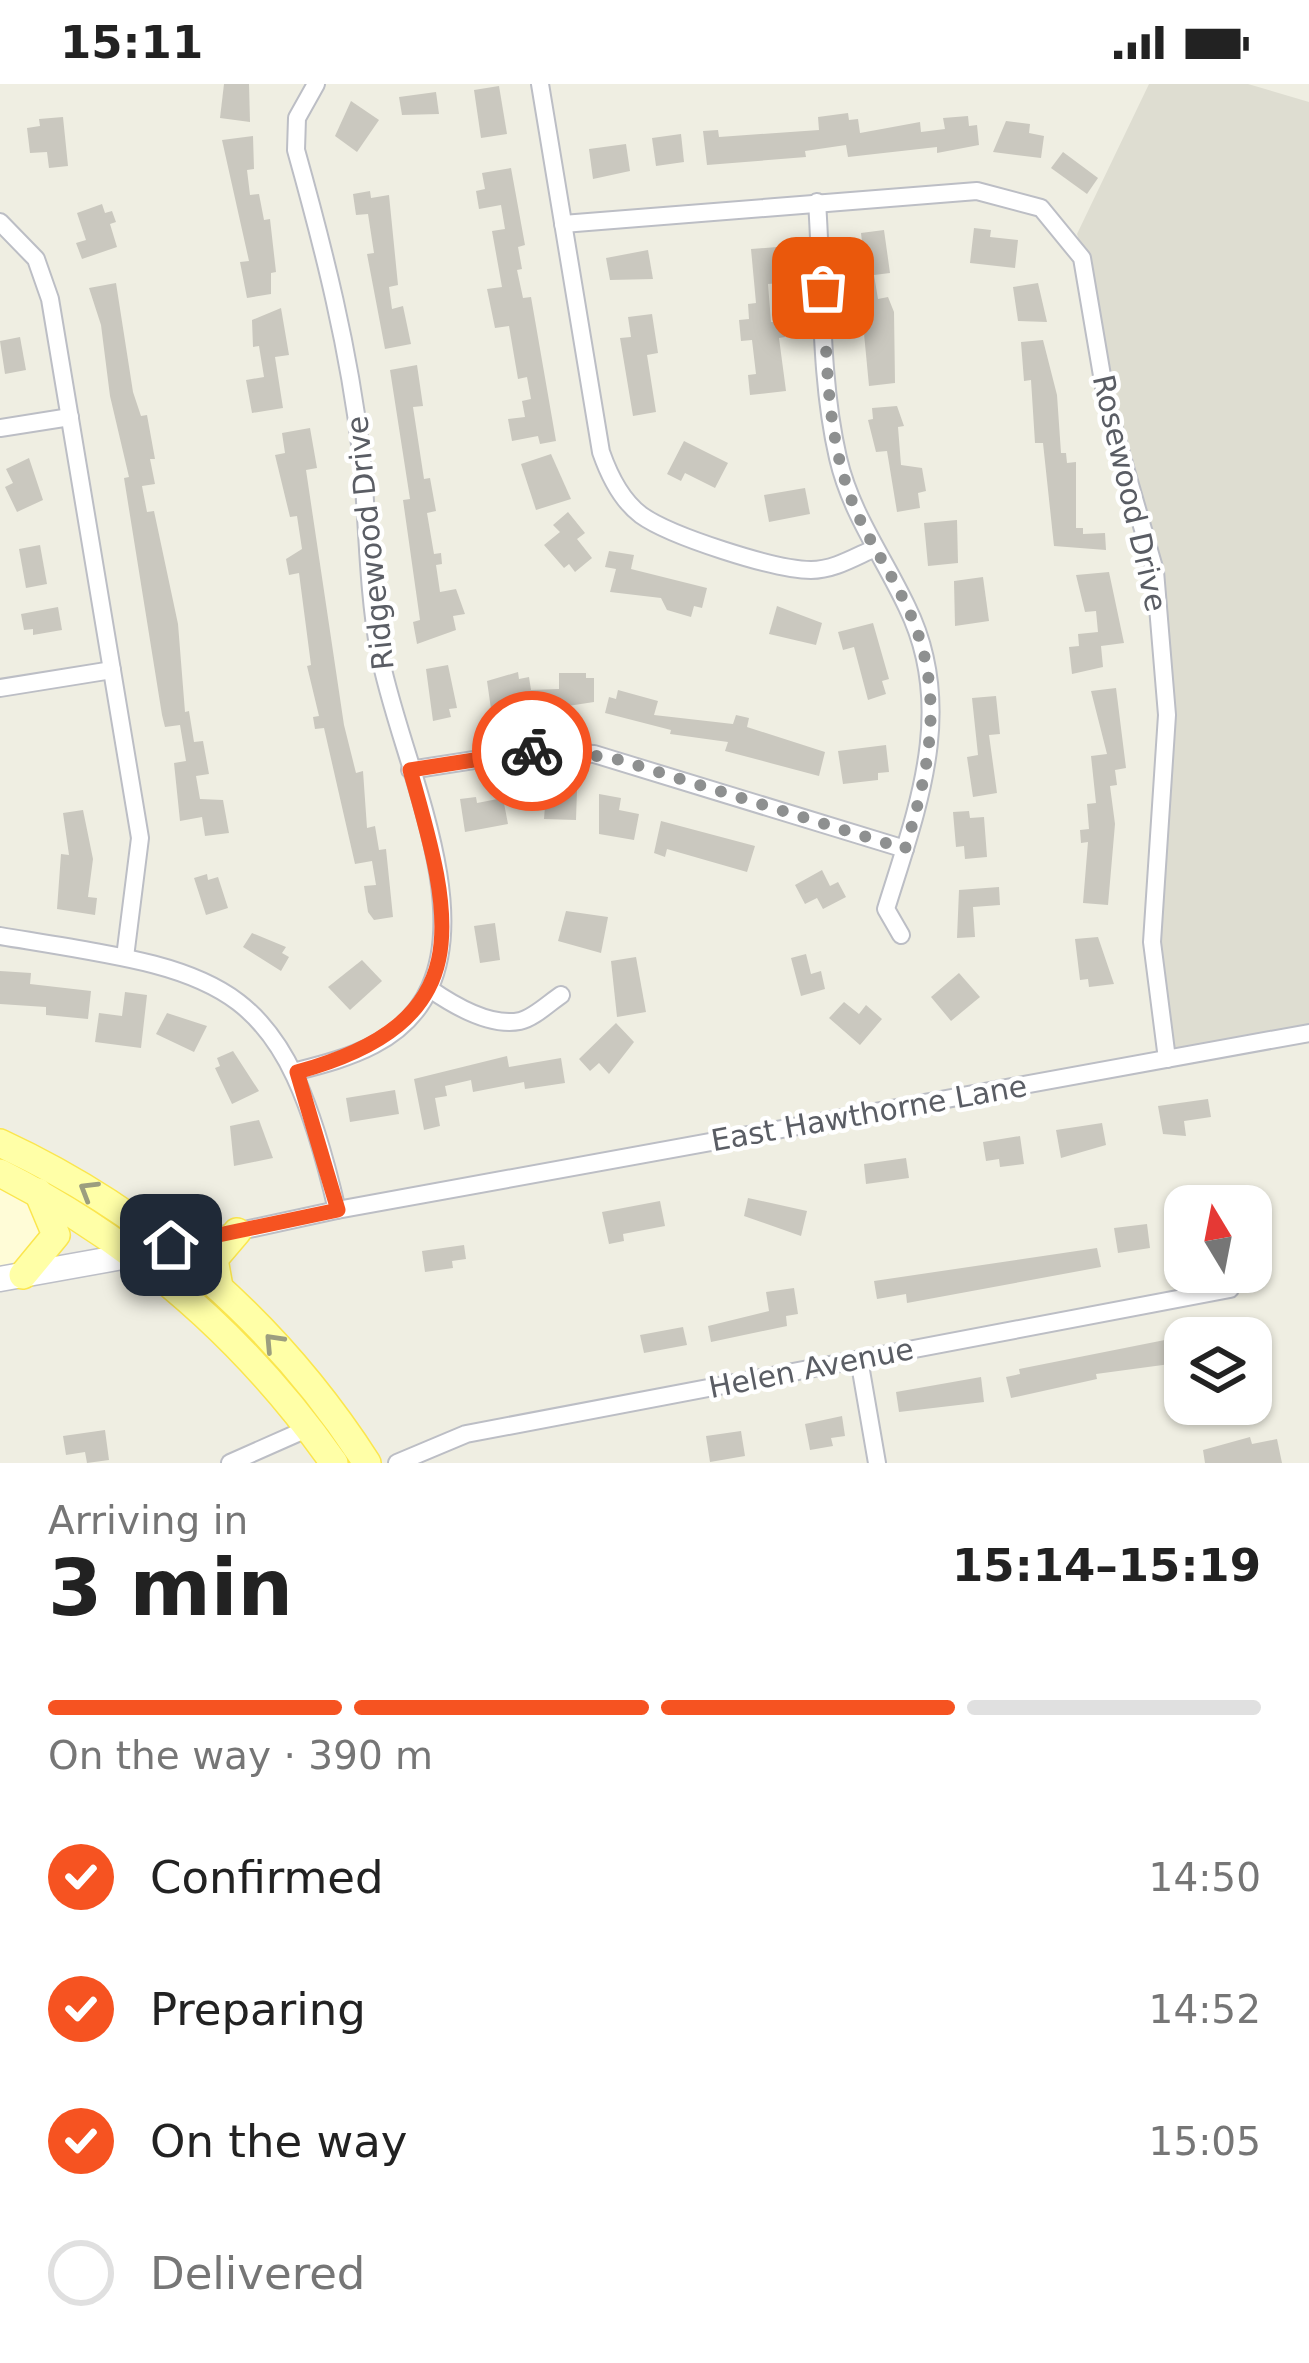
<!DOCTYPE html>
<html lang="en">
<head>
<meta charset="utf-8">
<style>
	body { margin:0; font-family:"DejaVu Sans",sans-serif; background:#f6f6f6; color:#222; height:100vh; display:flex; flex-direction:column; font-size:45px; white-space:nowrap }
	* { box-sizing:border-box; margin:0 }
	p { font-size:39px; color:#767676 }
	.icon { flex:none; width:66px; height:66px; fill:none; stroke:currentColor; stroke-width:2; stroke-linecap:round; stroke-linejoin:round }
	.map { position:relative; height:1379px; overflow:hidden }
	.panel { display:flex; flex-direction:column; background:#fff; flex:1 }
	.panel>* { flex:none }
	.needle { width:78px; rotate:350deg }
	.tools { position:absolute; left:1164px; top:1101px; display:grid; gap:24px }
	.tools a { display:grid; place-items:center; width:108px; height:108px; border-radius:24px; background:#fff; box-shadow:0 3px 9px #0004; font-size:60px }
	.pin { position:absolute; display:grid; place-items:center; width:102px; height:102px; color:#fff; margin:-51px; border-radius:24px; box-shadow:0 6px 18px #0006 }
	.courier { position:absolute; display:grid; place-items:center; width:120px; height:120px; margin:-60px; border:9px solid #f65321; border-radius:50%; background:#fff; color:#222; box-shadow:0 3px 15px #0007 }
	.head em { font-style:normal; font-weight:700 }
	.head div { display:flex; flex-direction:column-reverse }
	.head { display:flex; align-items:center; justify-content:space-between; height:204px; padding:0 48px }
	h1 { font-size:78px; font-weight:700; line-height:90px }
	.bar { display:grid; grid-template-columns:repeat(4,1fr); gap:18px 12px; align-content:center; height:144px; padding:0 48px }
	.bar i { height:15px; border-radius:9px; background:#e0e0e0 }
	.bar .selected { background:#f65321 }
	.bar p { grid-column:span 4 }
	ol { padding:0 48px; list-style:none }
	li { display:flex; align-items:center; gap:36px; height:132px }
	li p { margin-inline-start:auto }
	li .icon { padding:12px; border-radius:50%; background:#f65321; color:#fff; stroke-width:4 }
	li:last-child { color:#767676 }
	li i { width:66px; height:66px; border:6px solid #e0e0e0; border-radius:50% }
	.status { display:flex; justify-content:space-between; align-items:center; height:84px; padding:0 60px; background:#fff; direction:ltr }
	.status svg { height:33px; fill:currentColor }
	.map>svg:first-child { display:block }
	.commercial { fill:#fffcd7 }
	.education { fill:#deddd1 }
	.building { fill:#cac8bf }
	.lines { fill:none; stroke-linecap:round; stroke-linejoin:round }
	.street-casing { stroke:#bcbec5; stroke-width:20 }
	.secondary-casing { stroke:#bdbfc7; stroke-width:27 }
	.primary-casing { stroke:#fbe64e; stroke-width:30 }
	.street { stroke:#fff; stroke-width:16 }
	.secondary { stroke:#fff; stroke-width:24 }
	.primary { stroke:#ffffa7; stroke-width:27 }
	.oneway { stroke:#9c9e7f }
	.done { stroke:#8e9090; stroke-width:12; stroke-dasharray:0 21.6 }
	.route { stroke:#f65321; stroke-width:15 }
	.labels { text-anchor:middle; dominant-baseline:central; stroke-width:9; stroke-linejoin:round; paint-order:stroke }
	.street-label { font-size:30px; fill:#5a5d64; stroke:#fff }
</style>
</head>
<body>
<div class="status"><b>15:11</b><svg viewBox="0 0 49 12"><path d="M0 12V9h3v3zM5 12V6h3v6zM10 12V3h3v9zM15 12V0h3v12zM26 1h20v11H26zM47 4h2v5h-2z"/></svg></div>
<div class="map">
<svg width="1309" height="1379" viewBox="0 0 1309 1379">
	<rect width="100%" height="100%" fill="#efeee2"/>
	<polygon class="commercial" points="0,1092 28,1103 56,1151 0,1195"/>
	<polygon class="education" points="1149,0 1248,0 1309,18 1309,942 1172,969 1160,907 1164,506 1143,416 1120,353 1097,216 1077,150"/>
	<g class="building">
		<polygon points="224,0 249,0 250,38 220,34"/>
		<polygon points="499,2 507,50 481,54 474,6"/>
		<polygon points="436,8 439,30 402,31 399,13"/>
		<polygon points="351,17 379,36 357,68 335,52"/>
		<polygon points="848,29 849,36 858,35 860,49 920,38 921,48 945,45 943,34 968,32 969,42 977,41 979,61 937,69 937,63 848,73 846,61 805,67 806,73 707,81 703,47 718,46 719,53 819,46 818,33"/>
		<polygon points="63,33 68,82 49,84 47,68 30,69 27,44 40,42 39,35"/>
		<polygon points="1006,37 1030,40 1029,49 1044,52 1041,74 993,68"/>
		<polygon points="681,50 684,78 656,82 652,54"/>
		<polygon points="253,52 254,85 247,86 250,111 259,110 264,136 270,135 276,188 271,189 271,210 247,214 240,178 249,177 222,56"/>
		<polygon points="626,60 630,87 593,95 589,65"/>
		<polygon points="1063,68 1098,94 1087,110 1051,84"/>
		<polygon points="511,84 525,161 518,163 522,185 517,186 523,214 531,213 556,357 540,360 538,352 512,357 508,335 525,333 522,317 531,315 527,293 518,295 509,242 495,244 487,205 502,203 492,147 505,145 501,121 479,125 476,107 485,105 482,89"/>
		<polygon points="370,107 371,114 389,111 398,201 389,203 392,225 403,222 411,260 385,265 367,170 374,169 368,130 356,131 353,110"/>
		<polygon points="102,120 105,129 112,127 116,138 110,140 117,163 82,175 76,159 86,156 77,129"/>
		<polygon points="974,144 991,146 990,153 1018,156 1015,184 970,179"/>
		<polygon points="884,146 890,189 874,191 878,215 888,213 894,228 895,299 869,302 857,176 864,175 861,149"/>
		<polygon points="777,163 780,199 768,200 771,238 784,237 785,253 779,254 786,307 750,311 748,291 756,290 752,256 741,257 739,236 749,235 748,220 756,219 751,165"/>
		<polygon points="648,166 653,195 610,196 606,174"/>
		<polygon points="116,199 133,308 141,332 147,331 155,375 150,375 155,400 142,402 147,428 154,427 178,540 185,628 189,627 194,658 203,657 209,690 196,692 200,715 223,716 229,749 205,752 202,733 180,737 174,679 186,677 180,641 165,643 162,631 124,394 129,393 110,312 101,241 89,204"/>
		<polygon points="1038,199 1047,238 1018,237 1013,203"/>
		<polygon points="281,224 289,271 275,273 283,324 252,329 246,296 264,293 259,262 253,263 252,236"/>
		<polygon points="652,230 658,269 647,271 656,328 633,332 620,254 631,253 628,233"/>
		<polygon points="20,253 26,286 5,290 0,257"/>
		<polygon points="1043,256 1057,311 1061,369 1066,369 1067,379 1076,378 1076,444 1083,444 1083,450 1105,449 1106,466 1054,462 1043,359 1035,359 1031,296 1024,297 1021,258"/>
		<polygon points="417,281 423,322 413,323 424,395 430,394 436,427 427,429 434,470 441,469 442,480 436,481 440,508 456,505 465,530 453,532 456,546 417,560 413,538 420,536 403,416 410,415 390,286"/>
		<polygon points="897,322 904,342 898,343 901,381 922,384 926,407 918,409 920,424 897,428 887,367 876,368 868,336 873,335 872,324"/>
		<polygon points="310,344 317,384 306,386 344,641 356,689 363,687 367,744 375,742 379,766 386,765 393,833 374,836 368,828 364,802 376,801 372,777 355,780 324,644 315,645 313,633 319,632 307,582 311,581 299,489 289,491 286,475 302,465 297,432 290,433 275,371 285,369 282,349"/>
		<polygon points="684,357 728,379 715,404 685,389 681,397 667,390"/>
		<polygon points="551,370 571,415 536,426 521,380"/>
		<polygon points="29,374 43,416 17,428 5,403 13,399 6,385"/>
		<polygon points="805,404 810,430 769,438 764,411"/>
		<polygon points="568,428 585,449 577,455 592,474 575,488 569,480 564,484 544,461 560,448 553,441"/>
		<polygon points="957,436 958,479 928,482 924,439"/>
		<polygon points="40,461 47,500 26,504 19,465"/>
		<polygon points="609,467 634,471 631,485 707,504 702,524 694,522 691,533 667,526 661,514 610,508 616,485 605,483"/>
		<polygon points="1109,488 1124,559 1101,562 1103,583 1072,590 1069,563 1079,562 1078,550 1098,548 1096,527 1085,528 1076,491"/>
		<polygon points="983,493 989,537 955,542 954,497"/>
		<polygon points="777,522 822,539 816,561 769,550"/>
		<polygon points="58,523 62,546 33,551 33,545 24,546 21,530"/>
		<polygon points="873,539 889,595 882,597 886,610 868,616 854,563 843,566 838,548"/>
		<polygon points="448,581 457,624 449,625 451,633 433,637 426,585"/>
		<polygon points="518,588 519,595 529,593 531,606 559,605 559,589 586,589 586,594 594,594 594,618 548,625 548,617 492,632 487,597"/>
		<polygon points="1116,604 1126,684 1115,686 1117,701 1110,702 1115,740 1108,821 1083,819 1088,758 1081,759 1080,746 1089,745 1087,720 1096,719 1091,672 1107,670 1091,607"/>
		<polygon points="618,606 658,617 654,631 733,640 736,631 749,634 747,643 825,668 819,692 725,667 728,658 670,650 671,646 605,629 609,613 616,615"/>
		<polygon points="996,612 1000,650 989,651 997,709 973,713 967,673 978,671 972,614"/>
		<polygon points="886,661 889,688 878,689 878,696 843,700 838,667"/>
		<polygon points="531,706 577,706 576,736 544,735 545,722 531,722"/>
		<polygon points="599,710 621,714 619,726 639,730 634,756 599,750"/>
		<polygon points="476,713 477,719 503,714 508,740 465,748 460,715"/>
		<polygon points="83,726 93,775 88,813 97,814 95,831 57,825 61,770 69,771 63,729"/>
		<polygon points="969,727 970,734 984,733 987,773 965,775 964,762 956,763 953,728"/>
		<polygon points="661,737 755,762 747,788 667,765 665,773 654,769"/>
		<polygon points="822,786 830,802 838,798 846,813 823,825 817,814 805,820 795,801"/>
		<polygon points="207,790 208,796 218,793 228,824 206,831 194,794"/>
		<polygon points="999,803 1000,821 973,823 975,853 957,854 959,806"/>
		<polygon points="566,827 608,833 601,869 558,857"/>
		<polygon points="495,839 500,876 480,879 474,842"/>
		<polygon points="252,849 286,863 282,869 289,873 281,887 243,863"/>
		<polygon points="1098,853 1114,900 1089,903 1088,895 1080,896 1075,855"/>
		<polygon points="806,870 811,890 821,887 825,905 801,912 791,874"/>
		<polygon points="636,873 646,928 617,933 611,877"/>
		<polygon points="362,876 382,897 350,926 328,903"/>
		<polygon points="0,887 31,889 30,900 91,907 88,935 46,931 46,923 0,920"/>
		<polygon points="959,889 980,913 951,937 931,913"/>
		<polygon points="125,908 147,911 141,964 95,958 99,929 122,932"/>
		<polygon points="844,918 859,930 866,921 882,935 860,961 829,934"/>
		<polygon points="167,929 207,942 194,968 156,950"/>
		<polygon points="616,939 634,958 609,990 599,979 590,987 579,975"/>
		<polygon points="233,967 259,1007 232,1020 215,984 220,982 217,974"/>
		<polygon points="507,972 509,983 561,974 565,999 525,1005 524,998 473,1008 471,996 445,1002 447,1012 435,1014 440,1042 424,1046 414,995"/>
		<polygon points="395,1006 399,1030 350,1038 346,1014"/>
		<polygon points="1208,1015 1211,1033 1184,1037 1186,1052 1163,1050 1158,1022"/>
		<polygon points="259,1036 273,1074 234,1082 230,1042"/>
		<polygon points="1102,1039 1106,1061 1061,1074 1056,1046"/>
		<polygon points="1020,1052 1024,1080 1000,1083 999,1075 986,1077 983,1058"/>
		<polygon points="906,1074 909,1094 866,1100 864,1080"/>
		<polygon points="748,1114 807,1127 801,1152 744,1132"/>
		<polygon points="660,1117 665,1142 623,1150 624,1157 609,1160 602,1128"/>
		<polygon points="1147,1140 1150,1164 1118,1169 1114,1144"/>
		<polygon points="464,1161 466,1175 452,1177 453,1184 425,1188 422,1167"/>
		<polygon points="1097,1164 1101,1183 907,1219 906,1210 877,1215 874,1197"/>
		<polygon points="794,1204 798,1230 786,1232 787,1242 711,1258 708,1242 769,1227 766,1208"/>
		<polygon points="683,1243 687,1261 644,1269 640,1251"/>
		<polygon points="1185,1252 1185,1278 1096,1290 1097,1295 1011,1314 1006,1293 1020,1290 1019,1285"/>
		<polygon points="981,1293 984,1318 899,1328 896,1308"/>
		<polygon points="842,1332 845,1352 831,1354 833,1362 810,1366 805,1340"/>
		<polygon points="105,1346 109,1376 87,1379 85,1368 66,1371 63,1352"/>
		<polygon points="741,1347 745,1372 710,1378 706,1352"/>
		<polygon points="1250,1353 1252,1360 1277,1355 1282,1379 1205,1379 1203,1366"/>
	</g>
	<g class="lines">
		<g class="street-casing">
			<g id="street">
				<path d="M540,0L601,368C609,391 621,416 641,431C670,452 775,486 811,486C833,486 853,474 873,465"/>
				<path d="M817,118C823,202 819,292 838,374C851,430 883,472 907,523C957,625 917,725 886,825L901,851"/>
				<polyline points="0,138 36,175 50,215 140,754 125,873"/>
				<polyline points="563,140 977,107 1041,124 1082,174 1107,321 1155,487 1167,631 1152,858 1167,975"/>
				<polyline points="0,344 70,333"/>
				<polyline points="0,604 112,586"/>
				<polyline points="410,686 532,667 594,670 905,765"/>
				<path d="M0,852C224,889 282,888 337,1126"/>
				<path d="M430,905C453,921 490,943 520,937C534,934 550,918 561,911"/>
				<path d="M297,987C349,974 406,958 430,903C472,810 396,663 379,567C367,501 368,434 361,368C349,265 324,166 296,66L297,34L316,0"/>
				<polyline points="166,1163 337,1126 1309,949"/>
				<polyline points="859,1275 877,1379"/>
				<polyline points="230,1379 309,1344"/>
				<polyline points="397,1379 466,1350 1230,1205"/>
			</g>
		</g>
		<g class="secondary-casing">
			<polyline id="secondary" points="0,1195 139,1170"/>
		</g>
		<g class="primary-casing">
			<g id="primary">
				<path d="M0,1059C151,1129 277,1239 367,1379"/>
				<path d="M0,1089C136,1158 246,1254 334,1379"/>
				<polyline points="23,1191 56,1151 38,1108"/>
				<polyline points="219,1203 214,1175 237,1148"/>
			</g>
		</g>
		<use href="#street" class="street"/>
		<use href="#secondary" class="secondary"/>
		<use href="#primary" class="primary"/>
	</g>
	<defs><path id="oneway-chevron" d="M-2-3.5L2.5 0L-2 3.5" fill="none" stroke-width="1.6" stroke-linecap="round" stroke-linejoin="round" transform="scale(3)"/></defs>
	<g class="oneway">
		<use href="#oneway-chevron" transform="translate(88 1106) rotate(-149)"/>
		<use href="#oneway-chevron" transform="translate(273 1258) rotate(-133)"/>
	</g>
	<g class="lines">
		<path class="done" d="M532,667L610,673L905,765C930,684 946,606 908,525C889,483 861,448 847,403C826,339 827,270 823,204"/>
		<path class="route" d="M171,1161L338,1126L297,988C480,938 454,839 410,686L532,667"/>
	</g>
	<g class="labels">
		<g class="street-label">
			<text transform="translate(1130 409) rotate(77)">Rosewood Drive</text>
			<text transform="translate(370 459) rotate(-96)">Ridgewood Drive</text>
			<text transform="translate(869 1029) rotate(-10)">East Hawthorne Lane</text>
			<text transform="translate(811 1284) rotate(-11)">Helen Avenue</text>
		</g>
	</g>
</svg>
<div class="tools">
<a><svg class="needle" viewBox="-14 -14 28 28"><path d="M0-13l5 13h-10z" fill="#e53935"/><path d="M0 13l5-13h-10z" fill="#767676"/></svg></a>
<a><svg class="icon" aria-label="layers" viewBox="0 0 24 24"><path d="M12 4l9 5-9 5-9-5zM3 14l9 5 9-5"/></svg></a>
</div>
<div class="pin" style="left:823px;top:204px;background:#ea580c"><svg class="icon" aria-label="bag" viewBox="0 0 24 24"><path d="M5 8h14l-1 12H6zM9 8a3 3 0 0 1 6 0"/></svg></div>
<div class="pin" style="left:171px;top:1161px;background:#1f2937"><svg class="icon" aria-label="home" viewBox="0 0 24 24"><path d="M3 11l9-7 9 7M6 9v11h12V9"/></svg></div>
<div class="courier" style="left:532px;top:667px"><svg class="icon" aria-label="bike" viewBox="0 0 24 24"><circle cx="6" cy="16" r="4"/><circle cx="18" cy="16" r="4"/><path d="M6 16l4-8h5l3 8M10 8l3 8H6M13 5h3"/></svg></div>
</div>
<section class="panel">
<div class="head"><div><h1>3 min</h1><p>Arriving in</p></div><em>15:14–15:19</em></div>
<div class="bar"><i class="selected"></i><i class="selected"></i><i class="selected"></i><i></i><p>On the way · 390 m</p></div>
<ol>
<li><svg class="icon" aria-label="check" viewBox="0 0 24 24"><path d="M5 12l5 5 9-10"/></svg>Confirmed<p>14:50</p></li>
<li><svg class="icon" aria-label="check" viewBox="0 0 24 24"><path d="M5 12l5 5 9-10"/></svg>Preparing<p>14:52</p></li>
<li><svg class="icon" aria-label="check" viewBox="0 0 24 24"><path d="M5 12l5 5 9-10"/></svg>On the way<p>15:05</p></li>
<li><i></i>Delivered</li>
</ol>
</section>
</body>
</html>
